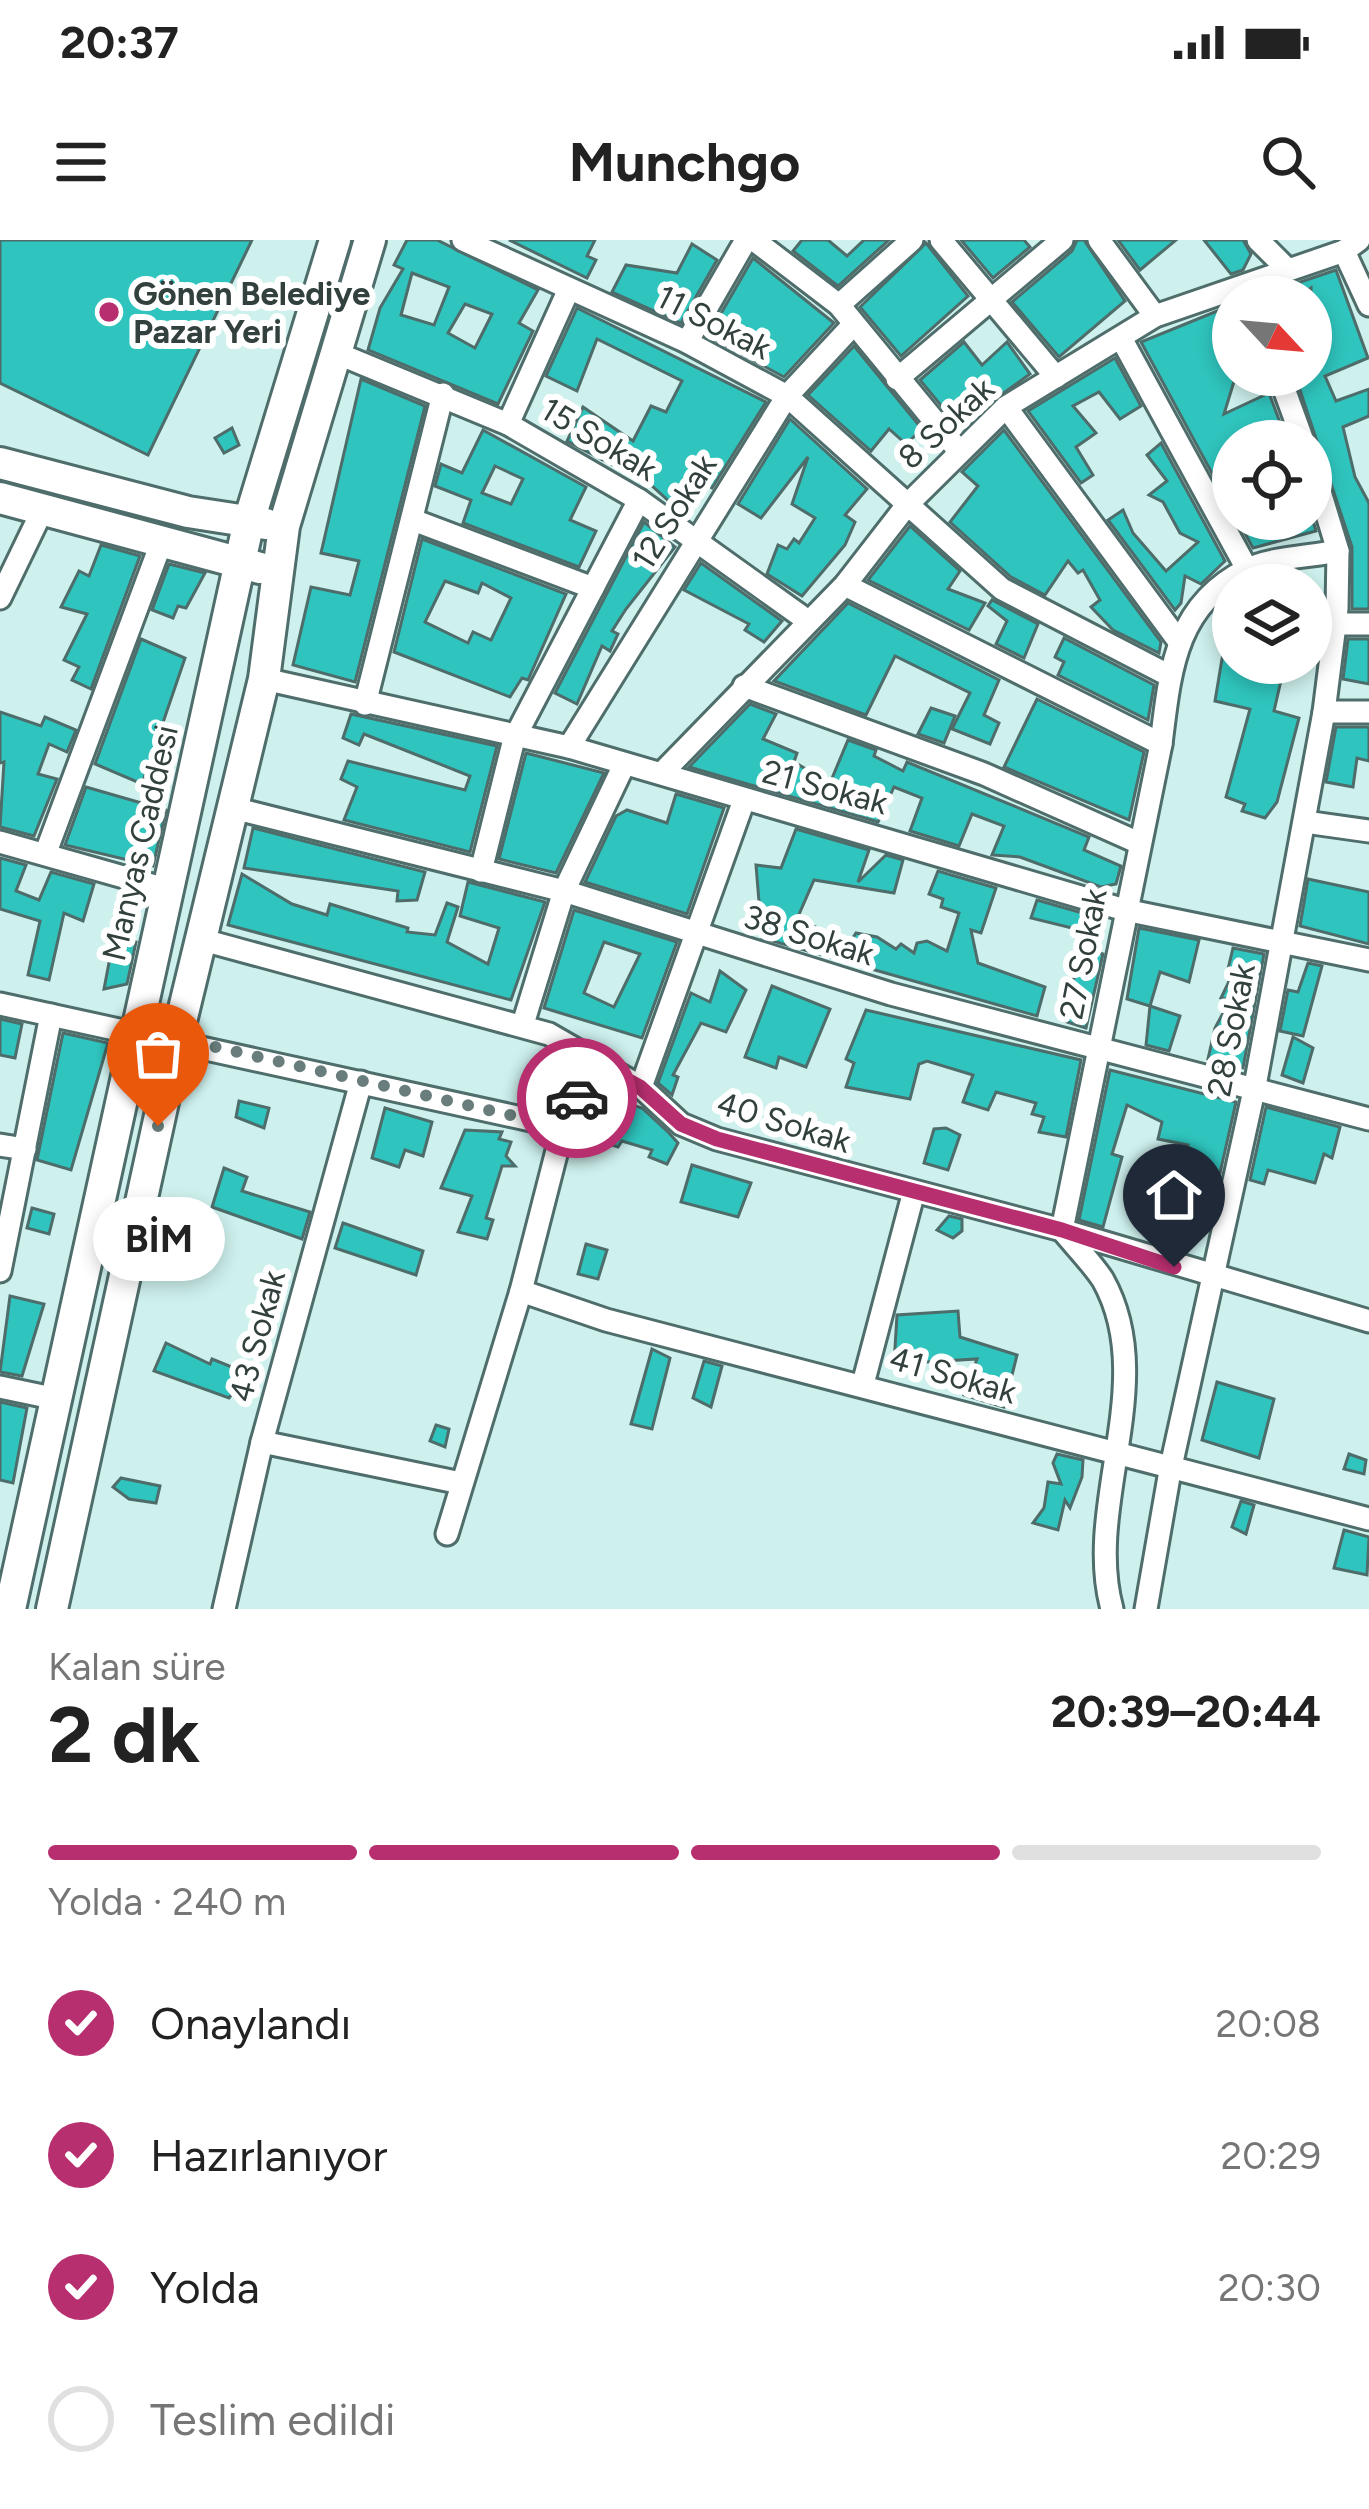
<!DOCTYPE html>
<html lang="tr">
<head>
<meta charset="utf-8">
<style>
	body { margin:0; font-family:Figtree,sans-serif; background:#f2f2f2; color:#222; height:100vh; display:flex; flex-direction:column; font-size:45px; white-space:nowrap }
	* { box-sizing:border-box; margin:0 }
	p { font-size:39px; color:#767676 }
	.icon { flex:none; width:66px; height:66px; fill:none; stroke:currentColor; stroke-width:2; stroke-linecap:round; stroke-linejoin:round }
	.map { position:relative; height:1369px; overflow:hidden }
	.sheet { display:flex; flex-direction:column; background:#fff; flex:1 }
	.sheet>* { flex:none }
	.needle { width:78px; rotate:116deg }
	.tools { position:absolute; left:1212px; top:36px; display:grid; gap:24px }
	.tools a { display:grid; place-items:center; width:120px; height:120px; border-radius:50%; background:#fff; box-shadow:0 6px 18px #0003; font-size:60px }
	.pin { position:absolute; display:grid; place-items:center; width:102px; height:102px; color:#fff; margin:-123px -51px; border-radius:50% 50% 50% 0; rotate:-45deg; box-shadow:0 0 12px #0007 }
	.pin .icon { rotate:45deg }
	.courier { position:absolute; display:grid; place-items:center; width:120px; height:120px; margin:-60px; border:9px solid #b72f6f; border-radius:50%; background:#fff; color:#222; box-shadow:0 3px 15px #0007 }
	.bubble { position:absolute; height:84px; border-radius:42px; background:#fff; box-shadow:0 6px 18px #0003; font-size:39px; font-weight:700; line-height:84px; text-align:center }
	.overview em { font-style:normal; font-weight:700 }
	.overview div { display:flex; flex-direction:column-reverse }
	.overview { display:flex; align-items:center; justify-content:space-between; height:204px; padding:0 48px }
	h1 { font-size:78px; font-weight:700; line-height:90px }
	.bar { display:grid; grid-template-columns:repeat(4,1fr); gap:18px 12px; align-content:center; height:144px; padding:0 48px }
	.bar i { height:15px; border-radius:9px; background:#e0e0e0 }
	.bar .active { background:#b72f6f }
	.bar p { grid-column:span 4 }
	ol { padding:0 48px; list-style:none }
	li { display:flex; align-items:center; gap:36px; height:132px }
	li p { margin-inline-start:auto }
	li .icon { padding:12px; border-radius:50%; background:#b72f6f; color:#fff; stroke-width:4 }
	li:last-child { color:#767676 }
	li i { width:66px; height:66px; border:6px solid #e0e0e0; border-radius:50% }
	.status { display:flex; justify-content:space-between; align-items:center; height:84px; padding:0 60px; background:#fff; direction:ltr }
	.status svg { height:33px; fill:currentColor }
	header { display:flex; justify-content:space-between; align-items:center; height:156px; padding:0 48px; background:#fff; font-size:54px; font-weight:700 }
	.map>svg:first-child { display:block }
	.building { fill:#2fc5be; stroke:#4d6c6a; stroke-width:3; fill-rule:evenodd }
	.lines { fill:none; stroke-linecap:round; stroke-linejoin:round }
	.minor-casing { stroke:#4e6d6b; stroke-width:27 }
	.secondary-casing { stroke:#4e6d6b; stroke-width:36 }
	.minor { stroke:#fff; stroke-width:21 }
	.secondary { stroke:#fff; stroke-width:30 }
	.done { stroke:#697e7c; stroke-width:12; stroke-dasharray:0 21.6 }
	.route { stroke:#b72f6f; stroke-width:15 }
	.poi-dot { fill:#b72f6f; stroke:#fff; stroke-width:4.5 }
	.labels { text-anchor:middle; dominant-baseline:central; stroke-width:12; stroke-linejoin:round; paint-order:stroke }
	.poi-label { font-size:33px; font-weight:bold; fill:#32403e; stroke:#fff; text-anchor:start }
	.street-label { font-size:33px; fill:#32403e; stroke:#fff }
</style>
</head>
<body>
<div class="status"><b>20:37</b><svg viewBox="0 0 49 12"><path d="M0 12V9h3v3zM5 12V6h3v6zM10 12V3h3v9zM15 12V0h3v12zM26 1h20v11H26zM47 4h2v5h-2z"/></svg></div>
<header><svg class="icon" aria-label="menu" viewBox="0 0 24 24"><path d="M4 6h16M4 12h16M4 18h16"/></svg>Munchgo<svg class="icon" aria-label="search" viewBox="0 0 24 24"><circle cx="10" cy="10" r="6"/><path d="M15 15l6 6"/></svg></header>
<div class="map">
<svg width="1369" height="1369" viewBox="0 0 1369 1369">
	<rect width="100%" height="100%" fill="#cef1ee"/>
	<g class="building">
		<polygon points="0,0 252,0 148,215 0,143"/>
		<path d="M407,0H437L538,50L519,83L533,91L498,164L368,110L380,68L403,29L394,25ZM412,33L449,47L434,85L401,75ZM465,64L492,74L475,108L448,93Z"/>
		<polygon points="509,0 595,0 587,16 596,20 587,38"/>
		<polygon points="802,0 828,0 847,16 864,0 889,0 838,46 793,11"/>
		<polygon points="961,0 1024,0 1030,7 993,38"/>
		<polygon points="1077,0 1084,0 1125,61 1059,117 1012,62 1072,11"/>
		<polygon points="1118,0 1176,0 1140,30"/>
		<polygon points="1204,0 1243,0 1251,14 1243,30 1231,34"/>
		<polygon points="926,3 968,56 901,116 860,67"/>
		<polygon points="692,4 717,20 681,83 612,52 626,25 677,33"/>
		<polygon points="753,18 834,83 784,137 708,96"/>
		<polygon points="1336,30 1368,118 1325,136 1336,161 1369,149 1369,176 1343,187 1355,237 1369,263 1369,369 1352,369 1352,307 1295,135 1311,135 1311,48 1299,57 1256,57"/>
		<polygon points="1232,65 1233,109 1225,111 1236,135 1224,174 1269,153 1287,201 1233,201 1233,272 1141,102"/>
		<polygon points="577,68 766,162 712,248 707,245 695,260 690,257 682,273 652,246 567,201 583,167 633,201 651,166 666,172 682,141 597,99 577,151 546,136"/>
		<polygon points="964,102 982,125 1007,102 1030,134 958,186 920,140"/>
		<polygon points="854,106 922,189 906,204 889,189 871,211 808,155"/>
		<polygon points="1115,118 1141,166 1120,179 1099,152 1073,166 1096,193 1076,207 1093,235 1081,243 1028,171"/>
		<polygon points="361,139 425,166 355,442 293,425 311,347 350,355 359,321 321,313"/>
		<polygon points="790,179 867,249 845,275 855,282 845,305 802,356 767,334 778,305 787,309 794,299 799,303 815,278 792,264 808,217 761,278 738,264"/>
		<polygon points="232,188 239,205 224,213 215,198"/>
		<path d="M483,190L586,247L570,280L596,291L579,327L463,283L471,260L435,246L441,224L462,233ZM495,226L523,239L511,264L482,253Z"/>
		<polygon points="1004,190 1161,402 1159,413 1113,390 1091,367 1100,360 1083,330 1078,333 1068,321 1045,355 1011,337 950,282 978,246 962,232"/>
		<polygon points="1161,203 1225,321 1201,344 1185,336 1181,363 1175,370 1108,280 1123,270 1133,293 1166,331 1198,302 1180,293 1163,262 1149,255 1167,241 1147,215"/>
		<polygon points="1311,274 1316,291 1253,308 1237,279 1311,279"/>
		<polygon points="644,282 675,307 626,369 612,391 618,394 610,411 602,406 577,464 555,453"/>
		<polygon points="910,286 960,331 948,349 985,363 969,390 868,340"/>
		<path d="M422,299L566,354L528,440L522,438L510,457L394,412ZM445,341L478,353L482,343L511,358L491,400L473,392L468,403L425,382Z"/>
		<polygon points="101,305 140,316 91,449 72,440 79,427 64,420 87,374 61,367 79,331 89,336"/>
		<polygon points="701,323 782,381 764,402 745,390 749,384 684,350"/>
		<polygon points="169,324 205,333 186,368 178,366 173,378 152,370"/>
		<polygon points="992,360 1038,384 1024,418 996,404 1007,381 988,366"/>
		<polygon points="848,363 999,440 984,475 999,483 990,504 952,489 970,453 895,416 866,475 774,441"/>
		<polygon points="1226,395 1233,396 1233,423 1285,423 1274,471 1299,478 1277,562 1265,578 1242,571 1245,564 1226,557 1250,469 1215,461"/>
		<polygon points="1064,398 1154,445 1148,480 1058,435 1064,422 1055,417"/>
		<polygon points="141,399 185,418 142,544 95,524"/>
		<polygon points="1348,399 1369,399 1369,444 1343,439"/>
		<polygon points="1037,459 1144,512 1129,580 1004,527"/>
		<polygon points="750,464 776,474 763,499 797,513 794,522 830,543 848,500 876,510 874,516 903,531 907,522 1089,597 1084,610 1121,626 1116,644 1101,647 1020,617 992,615 1004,586 972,574 959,606 910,591 922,558 894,547 878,582 689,527"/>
		<polygon points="931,468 955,476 944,503 918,494"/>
		<polygon points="0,472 41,486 45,477 76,490 67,512 49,504 38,534 57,539 34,596 0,587 4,522 0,523"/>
		<polygon points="351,474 497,506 470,612 344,580 357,547 341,539 348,521 465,550 470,536 364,494 359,505 343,498"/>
		<polygon points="1336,487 1369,487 1369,521 1357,518 1353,547 1326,542"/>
		<polygon points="526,513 604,533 556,633 499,619"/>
		<polygon points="86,547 166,570 153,626 65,605"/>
		<polygon points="676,554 724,568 687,674 585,642 616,576 627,570 667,583"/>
		<polygon points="253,588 425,632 417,660 397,661 398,651 244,628"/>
		<polygon points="796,589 869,610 858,642 886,615 903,620 894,653 814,640 797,679 850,702 856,693 877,697 896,709 901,704 914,713 917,703 927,701 947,711 959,673 941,667 943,659 929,654 938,631 996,648 981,693 971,690 978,723 1045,747 1037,776 762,698 756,625 781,628"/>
		<polygon points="0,618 26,625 16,651 39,660 51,632 94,644 83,681 64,673 49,740 28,735 40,681 0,669"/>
		<polygon points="242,634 292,664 327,675 330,664 408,688 407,692 435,695 447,663 458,667 447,702 488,724 499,688 460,676 468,642 545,662 511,760 228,685"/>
		<polygon points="1308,639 1369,652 1369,704 1300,686"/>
		<polygon points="1037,660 1093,676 1088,692 1031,678"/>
		<path d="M574,670L677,702L642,798L544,768ZM604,702L640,714L614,767L584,753Z"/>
		<polygon points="1139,688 1199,700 1189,742 1160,732 1150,766 1180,776 1169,811 1146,805 1150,766 1127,759"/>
		<polygon points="121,697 136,702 127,744 104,749 111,712"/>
		<polygon points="1081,707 1103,714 1086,788 1064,781"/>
		<polygon points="1233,708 1264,714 1243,828 1208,819 1215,788 1230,760 1221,758 1234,731 1228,729"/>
		<polygon points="1308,723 1322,726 1303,796 1280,791 1288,750 1298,752"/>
		<polygon points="720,731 746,750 726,792 701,783 673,835 678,837 672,855 658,843 691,753 710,762"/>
		<polygon points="772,746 830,769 806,827 779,817 776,828 745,817"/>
		<polygon points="866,770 1081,820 1066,897 1039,892 1044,877 1032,874 1036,863 996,852 988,870 963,862 973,835 927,821 919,824 910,859 846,847 854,823 846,819"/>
		<polygon points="0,779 22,784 15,818 0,815"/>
		<polygon points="63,793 108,803 71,930 37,920"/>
		<polygon points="1293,797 1313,808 1303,843 1282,835"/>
		<polygon points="1110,830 1236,862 1220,933 1214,935 1183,927 1188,905 1158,899 1162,882 1127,865 1112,914 1122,917 1103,987 1079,980"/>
		<polygon points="596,853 642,868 669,893 678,903 667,924 649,917 652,910 622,901 618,907 577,894"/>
		<polygon points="239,861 269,868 264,888 236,877"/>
		<polygon points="1266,867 1340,887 1332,918 1324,914 1315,943 1268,930 1264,944 1250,940"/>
		<polygon points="385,868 432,882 423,916 405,910 399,927 372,918"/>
		<polygon points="946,888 960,895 948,930 924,923 934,889"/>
		<polygon points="465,890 502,892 499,899 511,902 506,916 515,926 502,926 486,978 493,980 487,999 458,992 472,956 441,948"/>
		<polygon points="692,925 751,943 738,977 681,962"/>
		<polygon points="224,928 247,937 242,951 310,972 302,999 212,967"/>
		<polygon points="32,968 54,974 49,994 27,988"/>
		<polygon points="949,976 962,979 962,991 953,998 937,990"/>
		<polygon points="343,983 423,1011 416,1035 335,1008"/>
		<polygon points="586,1004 607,1010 598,1039 578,1034"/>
		<polygon points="10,1056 44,1064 22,1136 0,1132"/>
		<polygon points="958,1071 960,1097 1017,1115 1004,1167 964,1155 977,1119 894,1124 897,1075"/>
		<polygon points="166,1103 210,1124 212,1119 242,1131 235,1150 229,1158 154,1131"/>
		<polygon points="652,1109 670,1118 652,1189 631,1184"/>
		<polygon points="704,1121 722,1126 711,1167 693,1158"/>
		<polygon points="1217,1142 1274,1159 1259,1218 1202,1200"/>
		<polygon points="0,1162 27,1168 13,1243 0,1240"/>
		<polygon points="436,1185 449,1189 445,1207 430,1201"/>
		<polygon points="1057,1214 1083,1220 1082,1237 1070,1268 1065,1260 1058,1290 1033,1283 1044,1268 1048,1242 1061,1244 1053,1223"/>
		<polygon points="1349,1214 1366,1220 1364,1234 1344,1229"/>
		<polygon points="121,1238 160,1246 156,1263 129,1259 113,1247"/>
		<polygon points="1241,1261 1254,1265 1246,1294 1232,1287"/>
		<polygon points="1344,1290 1369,1297 1367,1335 1334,1328"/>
	</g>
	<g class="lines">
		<g class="minor-casing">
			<g id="minor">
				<polyline points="463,0 687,102 787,156 1002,349 1170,436"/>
				<polyline points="754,0 839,65 959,211"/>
				<polyline points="941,0 1056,137"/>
				<polyline points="1099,0 1155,76"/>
				<polyline points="1258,0 1285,27"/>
				<polyline points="1344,11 1369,65"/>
				<polyline points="839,65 912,0"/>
				<polyline points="1121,98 1247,329"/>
				<polyline points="687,102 746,0"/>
				<polyline points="334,112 508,184 639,260 808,381"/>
				<polyline points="1279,135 1303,201"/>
				<polyline points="897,139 1062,0"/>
				<polyline points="1006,167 1180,403"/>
				<polyline points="508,184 569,49"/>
				<polyline points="413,280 593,348"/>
				<polyline points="845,345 1161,504"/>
				<polyline points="0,358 43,269"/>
				<polyline points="1335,384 1369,384"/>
				<polyline points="264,439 569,507 1125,670 1369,720"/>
				<polyline points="744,446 984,534 1139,603"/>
				<polyline points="365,464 443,154"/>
				<polyline points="1324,472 1369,472"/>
				<polyline points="569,507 787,156 853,85"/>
				<polyline points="662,533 845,345 907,265 1006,167 1155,76 1344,11 1359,0"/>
				<polyline points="233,568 564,651 891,754 1369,879"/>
				<polyline points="1305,582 1369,591"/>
				<polyline points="0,602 166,649"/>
				<polyline points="46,612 163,298"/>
				<polyline points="481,631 514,499 639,260"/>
				<polyline points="203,700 549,794 641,847 681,884 717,899 1062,990 1369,1081"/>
				<polyline points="0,764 563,887"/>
				<polyline points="523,784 564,651 623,527"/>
				<polyline points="641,847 744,560"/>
				<polyline points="0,905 25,909"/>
				<polyline points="0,1031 51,775"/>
				<polyline points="521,1051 606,1080 1369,1279"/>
				<polyline points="863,1144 913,955"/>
				<polyline points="0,1147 57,1159"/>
				<polyline points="262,1202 461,1243"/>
				<polyline points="447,1294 521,1051 563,887 594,822"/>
				<polyline points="224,1369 262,1202 361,842"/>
				<path d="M1112,1369C1083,1264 1160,1142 1103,1040C1092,1023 1075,1006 1062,990L1161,504C1170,433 1174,366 1246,330C1271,317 1310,317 1338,311"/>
				<polyline points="1146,1369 1170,1231 1255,846 1324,472 1337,369 1338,311 1311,222"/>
			</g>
		</g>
		<g class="secondary-casing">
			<g id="secondary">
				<polyline points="0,223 188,272 266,284"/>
				<polyline points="0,258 260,328"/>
				<polyline points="10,1369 249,281 335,0"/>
				<polyline points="52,1369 177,798 264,439 284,286 370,0"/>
			</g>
		</g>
		<use href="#minor" class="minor"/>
		<use href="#secondary" class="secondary"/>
	</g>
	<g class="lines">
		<polyline class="done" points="158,886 177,798 562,887 577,858"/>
		<polyline class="route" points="577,858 594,822 640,847 681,884 717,899 1062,990 1174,1027"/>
	</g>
	<circle class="poi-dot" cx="109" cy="72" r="12"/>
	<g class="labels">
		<g class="poi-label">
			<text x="133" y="53">Gönen Belediye<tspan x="133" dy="38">Pazar Yeri</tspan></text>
		</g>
		<g class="street-label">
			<text transform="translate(714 82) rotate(27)">11 Sokak</text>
			<text transform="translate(946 183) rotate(-43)">8 Sokak</text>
			<text transform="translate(599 199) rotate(31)">15 Sokak</text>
			<text transform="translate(674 272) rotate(-58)">12 Sokak</text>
			<text transform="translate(825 547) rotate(15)">21 Sokak</text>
			<text transform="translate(140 603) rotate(-77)">Manyas Caddesi</text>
			<text transform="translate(809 695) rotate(17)">38 Sokak</text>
			<text transform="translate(1083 714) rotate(-79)">27 Sokak</text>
			<text transform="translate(1231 790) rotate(-79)">28 Sokak</text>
			<text transform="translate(784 882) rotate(17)">40 Sokak</text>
			<text transform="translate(257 1096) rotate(-75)">43 Sokak</text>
			<text transform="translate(953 1135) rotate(16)">41 Sokak</text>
		</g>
	</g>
</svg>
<div class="tools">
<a><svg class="needle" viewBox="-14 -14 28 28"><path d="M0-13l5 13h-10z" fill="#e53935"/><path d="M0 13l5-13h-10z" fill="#767676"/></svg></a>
<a><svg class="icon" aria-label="locate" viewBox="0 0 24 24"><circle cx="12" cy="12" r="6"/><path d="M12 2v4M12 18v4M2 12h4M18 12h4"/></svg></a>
<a><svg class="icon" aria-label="layers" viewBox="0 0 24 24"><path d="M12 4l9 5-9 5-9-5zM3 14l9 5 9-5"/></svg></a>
</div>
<div class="pin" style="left:158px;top:886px;background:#ea580c"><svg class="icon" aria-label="bag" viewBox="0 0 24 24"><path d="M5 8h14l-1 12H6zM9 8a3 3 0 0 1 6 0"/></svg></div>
<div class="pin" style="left:1174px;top:1027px;background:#1f2937"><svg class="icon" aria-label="home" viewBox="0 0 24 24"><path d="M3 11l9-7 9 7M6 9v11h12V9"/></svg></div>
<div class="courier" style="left:577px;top:858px"><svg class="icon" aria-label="car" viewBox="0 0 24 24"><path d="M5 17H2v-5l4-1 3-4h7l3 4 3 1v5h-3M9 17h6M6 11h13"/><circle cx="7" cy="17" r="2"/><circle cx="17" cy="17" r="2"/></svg></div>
<div class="bubble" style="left:93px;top:957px;width:132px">BİM</div>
</div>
<section class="sheet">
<div class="overview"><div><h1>2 dk</h1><p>Kalan süre</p></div><em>20:39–20:44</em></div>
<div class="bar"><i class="active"></i><i class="active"></i><i class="active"></i><i></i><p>Yolda · 240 m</p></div>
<ol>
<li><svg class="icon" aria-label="check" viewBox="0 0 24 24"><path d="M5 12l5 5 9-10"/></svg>Onaylandı<p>20:08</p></li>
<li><svg class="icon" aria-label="check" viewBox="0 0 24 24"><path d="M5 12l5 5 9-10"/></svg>Hazırlanıyor<p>20:29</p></li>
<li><svg class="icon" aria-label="check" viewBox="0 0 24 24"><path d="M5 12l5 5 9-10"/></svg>Yolda<p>20:30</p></li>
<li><i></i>Teslim edildi</li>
</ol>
</section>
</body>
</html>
